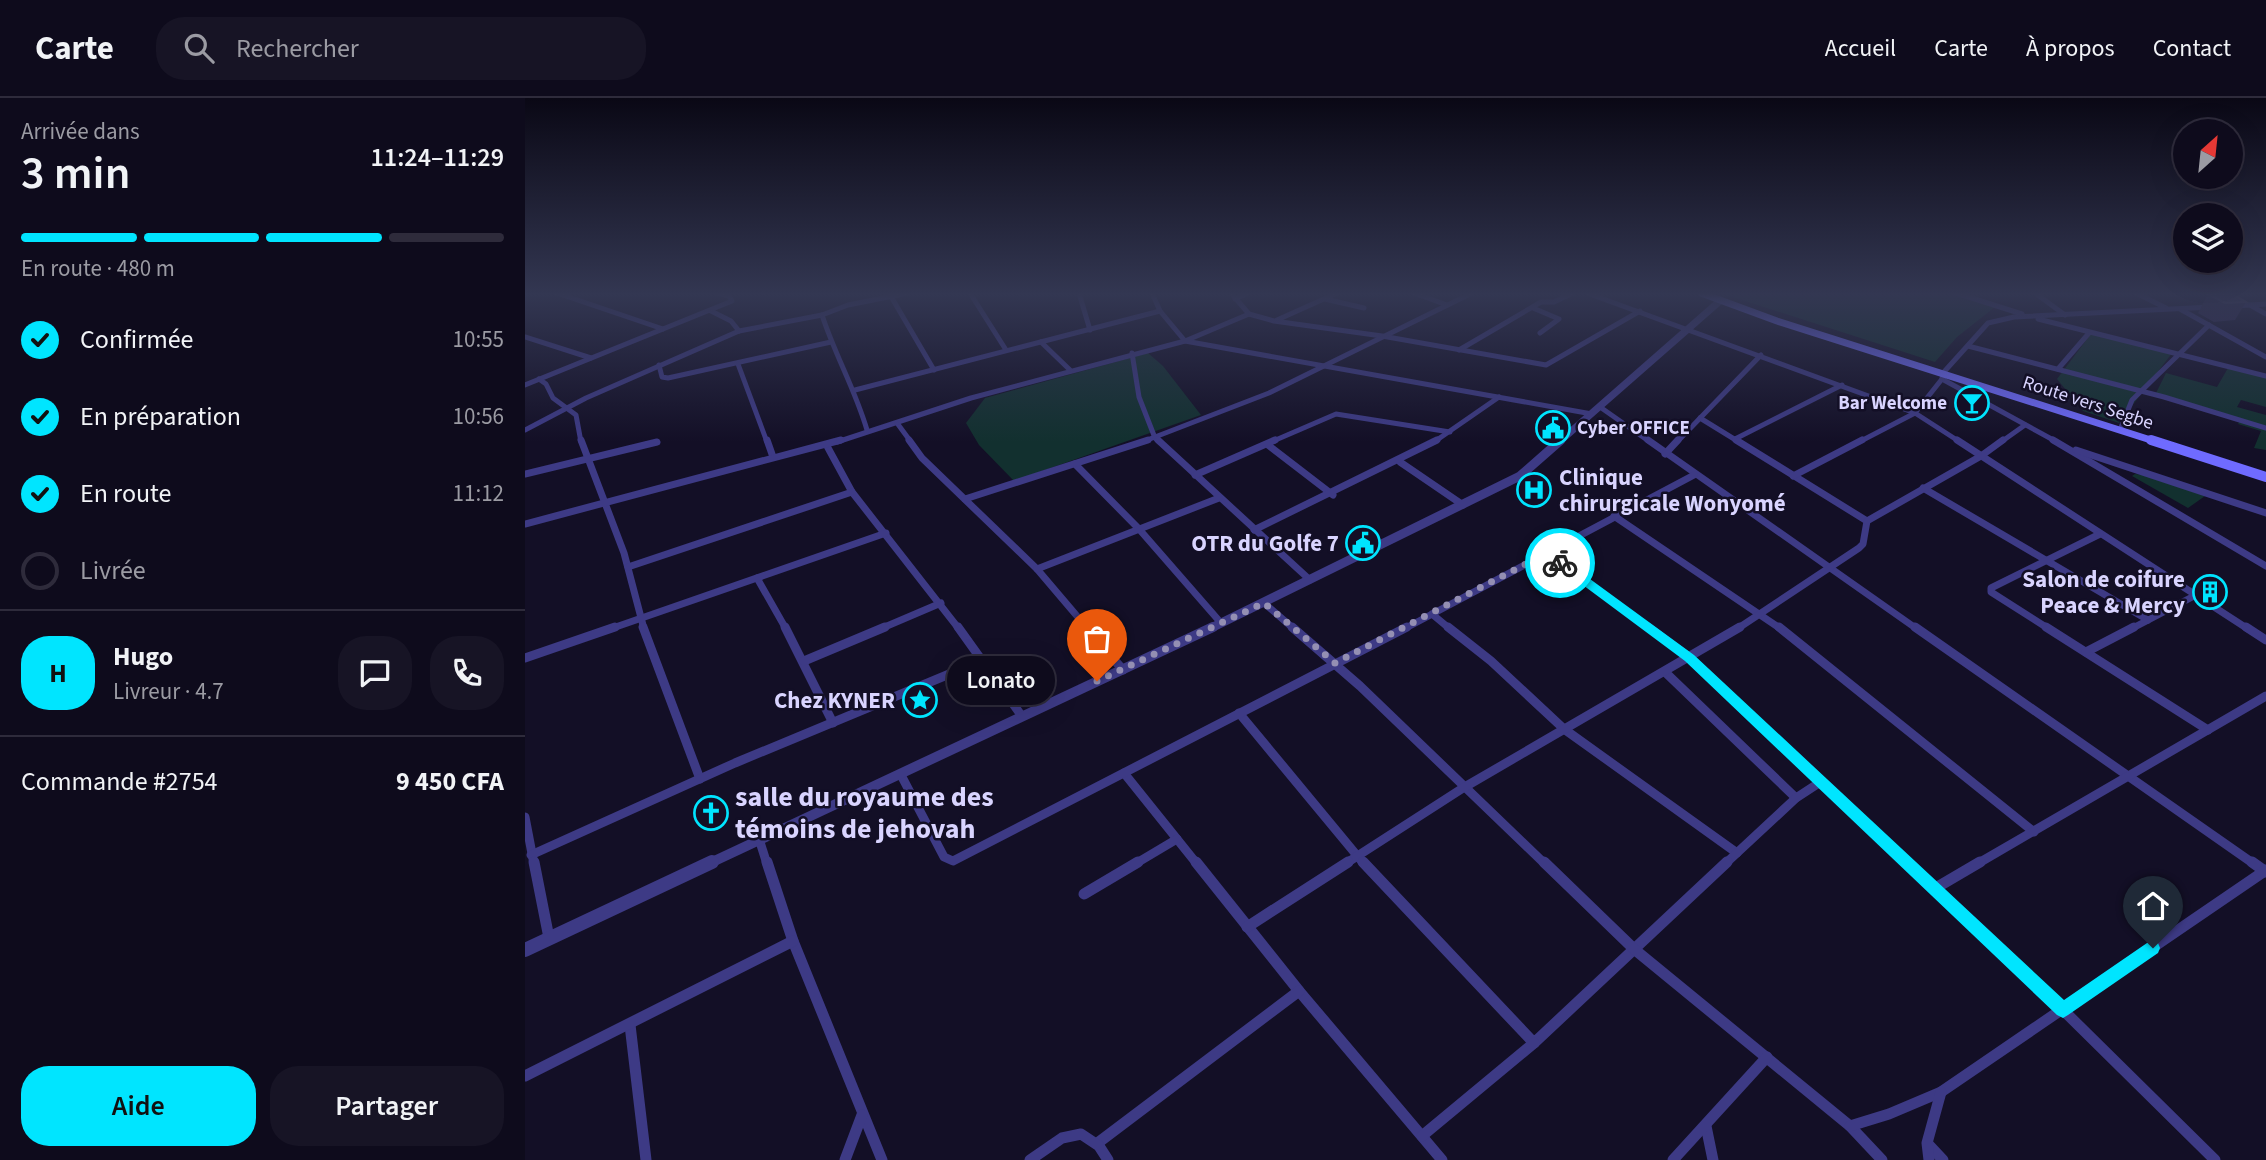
<!DOCTYPE html>
<html lang="fr">
<head>
<meta charset="utf-8">
<style>
	body { margin:0; font-family:"Source Sans 3",sans-serif; background:#171425; color:#f1f3f6; height:100vh; display:flex; flex-direction:column; font-size:26px; white-space:nowrap }
	* { box-sizing:border-box; margin:0 }
	p { font-size:23px; color:#9b9ba3 }
	.icon { flex:none; width:38px; height:38px; fill:none; stroke:currentColor; stroke-width:2; stroke-linecap:round; stroke-linejoin:round }
	.map { position:relative; flex:1; overflow:hidden }
	.panel { display:flex; flex-direction:column; background:#0e0b1c; width:525px }
	.panel>* { flex:none }
	.needle { width:46px; rotate:27deg }
	.tools { position:absolute; left:1648px; top:21px; display:grid; gap:14px }
	.tools a { display:grid; place-items:center; width:70px; height:70px; border-radius:50%; background:#0e0b1c; box-shadow:0 7px 28px #0002,0 0 0 2px #2e2b3b; font-size:35px }
	.pin { position:absolute; display:grid; place-items:center; width:60px; height:60px; color:#fff; margin:-72px -30px; border-radius:50% 50% 50% 0; rotate:-45deg; box-shadow:0 0 7px #0007 }
	.pin .icon { rotate:45deg }
	.courier { position:absolute; display:grid; place-items:center; width:70px; height:70px; margin:-35px; border:5px solid #00e5ff; border-radius:50%; background:#fff; color:#222; box-shadow:0 2px 9px #0007 }
	.bubble { position:absolute; height:49px; border-radius:24px; background:#0e0b1c; box-shadow:0 7px 28px #0002,0 0 0 2px #2e2b3b; font-size:23px; font-weight:600; line-height:49px; text-align:center }
	.overview em { font-style:normal; font-weight:600 }
	.overview div { display:flex; flex-direction:column-reverse }
	.overview { display:flex; align-items:center; justify-content:space-between; height:119px; padding:0 21px }
	h1 { font-size:46px; font-weight:600; line-height:52px }
	.bar { display:grid; grid-template-columns:repeat(4,1fr); gap:10px 7px; align-content:center; height:84px; padding:0 21px }
	.bar i { height:9px; border-radius:5px; background:#2e2b3b }
	.bar .current { background:#00e5ff }
	.bar p { grid-column:span 4 }
	.line { display:flex; align-items:center; gap:18px; padding:0 21px; border-top:2px solid #2e2b3b }
	.line div { flex:1 }
	.round { display:grid; place-items:center; flex:none; width:74px; height:74px; border-radius:28px; background:#171425 }
	ol { padding:0 21px; list-style:none }
	li { display:flex; align-items:center; gap:21px; height:77px }
	li p { margin-inline-start:auto }
	li .icon { padding:7px; border-radius:50%; background:#00e5ff; color:#111; stroke-width:4 }
	li:last-child { color:#9b9ba3 }
	li i { width:38px; height:38px; border:4px solid #2e2b3b; border-radius:50% }
	.action { display:flex; gap:14px; margin-top:auto; padding:14px 21px }
	.action a { flex:1; height:80px; border-radius:28px; background:#00e5ff; color:#111; font-size:28px; font-weight:600; line-height:80px; text-align:center }
	.action a+a { background:#171425; color:#f1f3f6 }
	header { display:flex; align-items:center; gap:42px; box-sizing:border-box; height:98px; padding:0 35px; background:#0e0b1c; border-bottom:2px solid #2e2b3b }
	header strong { font-size:33px }
	nav { display:flex; gap:38px; margin-inline-start:auto; font-size:24px }
	.search { width:490px; height:63px; background:#171425; display:flex; align-items:center; gap:18px; box-sizing:border-box; padding:0 24px; border-radius:28px; color:#9b9ba3; font-size:26px }
	main { display:flex; flex:1; min-height:0 }
	.map>svg:first-child { display:block }
	.green { fill:#12302f }
	.lines { fill:none; stroke-linecap:round; stroke-linejoin:round }
	.minor-far3 { stroke:#3d3a85; stroke-width:5 }
	.minor-far2 { stroke:#3d3a85; stroke-width:7 }
	.minor-far1 { stroke:#3d3a85; stroke-width:9 }
	.minor { stroke:#3d3a85; stroke-width:11 }
	.tertiary-far3 { stroke:#3d3a85; stroke-width:7 }
	.tertiary-far2 { stroke:#3d3a85; stroke-width:9 }
	.tertiary-far1 { stroke:#3d3a85; stroke-width:10 }
	.tertiary { stroke:#3d3a85; stroke-width:14 }
	.secondary-far1 { stroke:#6f6bff; stroke-width:7 }
	.secondary { stroke:#6f6bff; stroke-width:10 }
	.wall { fill:#312854 }
	.building { fill:#433a66; stroke:#5a527e; stroke-width:2 }
	.route { fill:#00e5ff }
	.done { stroke:#948fb3; stroke-width:7; stroke-dasharray:0 12.6 }
	.labels { text-anchor:middle; dominant-baseline:central; stroke-width:5; stroke-linejoin:round; paint-order:stroke }
	.far-poi-label { font-size:19px; font-weight:bold; fill:#d9d4ff; stroke:#130f26; text-anchor:end }
	.far-street-label { font-size:19px; fill:#d9d4ff; stroke:#130f26 }
	.poi-label { font-size:23px; font-weight:bold; fill:#d9d4ff; stroke:#130f26; text-anchor:end }
	.near-poi-label { font-size:28px; font-weight:bold; fill:#d9d4ff; stroke:#130f26; text-anchor:start }
</style>
</head>
<body>
<header>
<strong>Carte</strong>
<div class="search"><svg class="icon" aria-label="search" viewBox="0 0 24 24"><circle cx="10" cy="10" r="6"/><path d="M15 15l6 6"/></svg>Rechercher</div>
<nav><a>Accueil</a><a>Carte</a><a>À propos</a><a>Contact</a></nav>
</header>
<main>
<section class="panel">
<div class="overview"><div><h1>3 min</h1><p>Arrivée dans</p></div><em>11:24–11:29</em></div>
<div class="bar"><i class="current"></i><i class="current"></i><i class="current"></i><i></i><p>En route · 480 m</p></div>
<ol>
<li><svg class="icon" aria-label="check" viewBox="0 0 24 24"><path d="M5 12l5 5 9-10"/></svg>Confirmée<p>10:55</p></li>
<li><svg class="icon" aria-label="check" viewBox="0 0 24 24"><path d="M5 12l5 5 9-10"/></svg>En préparation<p>10:56</p></li>
<li><svg class="icon" aria-label="check" viewBox="0 0 24 24"><path d="M5 12l5 5 9-10"/></svg>En route<p>11:12</p></li>
<li><i></i>Livrée</li>
</ol>
<div class="line" style="height:126px"><b class="round" style="background:#00e5ff;color:#111">H</b><div><b>Hugo</b><p>Livreur · 4.7</p></div><a class="round"><svg class="icon" aria-label="chat" viewBox="0 0 24 24"><path d="M4 5h16v11H9l-5 4z"/></svg></a><a class="round"><svg class="icon" aria-label="phone" viewBox="0 0 24 24"><path d="M5 4h4l2 5-3 2q2 4 5 5l2-3 5 2v4C11 20 4 13 5 4z"/></svg></a></div>
<div class="line" style="height:91px"><div>Commande #2754</div><b>9 450 CFA</b></div>
<div class="action"><a>Aide</a><a>Partager</a></div>
</section>
<div class="map">
<svg width="1741" height="1062" viewBox="0 0 1741 1062">
	<rect width="100%" height="100%" fill="#130f26"/>
	<g class="green">
		<polygon points="1195,195 1422,195 1470,209 1432,239 1410,264"/>
		<polygon points="1566,236 1647,255 1594,325 1558,313 1532,281"/>
		<polygon points="623,255 638,268 676,317 489,383 454,347 441,325 460,300"/>
		<polygon points="1703,270 1741,280 1741,309 1716,302 1712,309 1741,317 1741,352 1729,350 1736,333 1713,326 1716,321 1631,295 1641,275 1692,289"/>
		<polygon points="1610,376 1621,377 1680,398 1663,410 1607,378"/>
	</g>
	<g class="lines">
		<g class="minor-far3">
			<polyline points="32,195 138,231"/>
			<polyline points="364,195 409,272"/>
			<polyline points="445,195 481,252"/>
			<polyline points="554,195 565,232"/>
			<polyline points="627,195 635,213 660,243 1067,316"/>
			<polyline points="706,195 724,216 749,223 857,238 1021,267 1115,213"/>
			<polyline points="889,195 922,207"/>
			<polyline points="1062,195 1390,315 1435,344"/>
			<polyline points="1431,195 1497,216"/>
			<polyline points="1510,195 1540,217"/>
			<polyline points="1611,195 1641,210"/>
			<polyline points="710,201 723,195"/>
			<polyline points="800,201 839,210"/>
			<polyline points="1725,207 1741,216"/>
			<polyline points="1709,208 1741,206"/>
			<polyline points="1008,210 1034,221 1015,235"/>
			<polyline points="1655,211 1741,259"/>
			<polyline points="186,213 206,223 214,233"/>
			<path d="M297,217C310,257 330,291 342,332"/>
			<polyline points="1513,221 1741,278"/>
			<polyline points="752,222 812,195"/>
			<polyline points="0,239 66,260"/>
			<polyline points="516,244 545,272"/>
			<polyline points="1443,248 1639,299 1741,330"/>
			<polyline points="934,252 1016,204 1029,204 1048,195"/>
			<polyline points="607,255 614,299 630,340 634,344"/>
			<polyline points="213,266 242,344"/>
			<polyline points="134,267 137,279 143,280 306,244"/>
			<polyline points="1533,271 1564,235"/>
			<polyline points="14,281 21,286 28,300 51,317 56,344"/>
			<polyline points="1417,281 1532,344"/>
			<polyline points="0,287 207,203 204,198 193,195"/>
			<polyline points="330,292 635,213"/>
			<polyline points="1075,309 1125,344"/>
			<polyline points="1175,320 1214,344"/>
			<polyline points="372,325 386,344"/>
			<polyline points="0,332 61,300 214,233 297,217 323,207 383,195"/>
			<polyline points="1595,332 1607,302 1684,227"/>
			<polyline points="1210,341 1317,287"/>
			<polyline points="312,344 446,300 660,243 724,216"/>
			<polyline points="617,344 744,295 947,195"/>
			<polyline points="746,344 811,316 925,334"/>
			<polyline points="909,344 974,299"/>
			<polyline points="1152,344 1236,257"/>
			<polyline points="1334,344 1390,315 1417,281 1418,275 1463,225 1489,219 1686,209"/>
			<polyline points="1476,344 1500,327"/>
		</g>
		<g class="minor-far2">
			<polyline points="56,342 99,455 119,531"/>
			<polyline points="242,342 248,359"/>
			<polyline points="384,342 397,360 512,471 563,531"/>
			<polyline points="633,342 785,482"/>
			<polyline points="1123,342 1392,531"/>
			<polyline points="1211,342 1342,423"/>
			<polyline points="1432,342 1723,531"/>
			<polyline points="1528,342 1741,468"/>
			<polyline points="743,347 808,397"/>
			<polyline points="302,348 327,394 434,531"/>
			<polyline points="1551,352 1741,415"/>
			<polyline points="1140,356 1153,342"/>
			<polyline points="875,364 938,407"/>
			<polyline points="550,366 614,431 696,525"/>
			<polyline points="0,376 132,344"/>
			<polyline points="670,377 750,342"/>
			<polyline points="1268,378 1337,342"/>
			<polyline points="1398,390 1623,522"/>
			<polyline points="440,401 623,342"/>
			<polyline points="1089,418 1256,531"/>
			<polyline points="0,426 316,342"/>
			<polyline points="729,432 912,342"/>
			<polyline points="1022,455 1125,531"/>
			<polyline points="103,469 327,394"/>
			<polyline points="512,471 694,400"/>
			<polyline points="232,480 261,531"/>
			<polyline points="739,505 769,531"/>
			<polyline points="907,516 925,531"/>
			<polyline points="85,531 361,435"/>
			<polyline points="355,531 416,505"/>
			<polyline points="879,531 1169,377"/>
			<polyline points="1212,531 1334,450 1338,446 1342,423 1456,358 1478,342"/>
			<polyline points="1524,531 1466,494 1466,490 1575,436"/>
			<polyline points="1606,531 1671,497"/>
		</g>
		<g class="minor-far1">
			<polyline points="118,529 175,681"/>
			<polyline points="260,529 308,625"/>
			<polyline points="433,529 496,617"/>
			<polyline points="561,529 598,572"/>
			<polyline points="767,529 835,588 1020,766"/>
			<polyline points="923,529 966,563 1039,631 1212,755"/>
			<polyline points="1123,529 1165,560 1383,766"/>
			<polyline points="1254,529 1509,734"/>
			<polyline points="1390,529 1729,766"/>
			<polyline points="1521,529 1683,632"/>
			<polyline points="1721,529 1741,542"/>
			<polyline points="1561,554 1609,529"/>
			<polyline points="0,560 90,529"/>
			<polyline points="279,563 360,529"/>
			<polyline points="1140,574 1271,700"/>
			<polyline points="714,615 839,766"/>
			<polyline points="599,675 672,766"/>
			<polyline points="376,677 419,759 428,763 882,529"/>
			<polyline points="0,719 9,766"/>
			<polyline points="235,744 242,766"/>
			<polyline points="6,757 210,665 458,562"/>
			<polyline points="610,766 652,741"/>
			<polyline points="820,766 938,690 1215,529"/>
			<polyline points="1200,766 1271,700 1297,683"/>
			<polyline points="1452,766 1741,598"/>
		</g>
		<g class="minor">
			<polyline points="9,764 24,840"/>
			<polyline points="242,764 268,843 357,1062"/>
			<polyline points="671,764 774,893 917,1062"/>
			<polyline points="838,764 1009,945 1202,764"/>
			<polyline points="1019,764 1109,851 1325,1028 1357,1062"/>
			<polyline points="1381,764 1538,912 1690,1062"/>
			<polyline points="1727,764 1741,774"/>
			<polyline points="1409,791 1455,764"/>
			<polyline points="559,796 613,764"/>
			<polyline points="722,829 823,764"/>
			<polyline points="105,927 121,1062"/>
			<polyline points="0,978 268,843"/>
			<polyline points="1181,1028 1188,1062"/>
			<polyline points="1325,1028 1364,1016 1416,994 1741,772"/>
			<polyline points="897,1038 1009,945"/>
			<polyline points="574,1044 774,893"/>
			<polyline points="1403,1046 1418,1062"/>
			<polyline points="320,1062 337,1017"/>
			<polyline points="505,1062 537,1040 556,1036 574,1048 583,1062"/>
			<polyline points="1148,1062 1242,959"/>
			<polyline points="1404,1062 1402,1045 1416,994"/>
		</g>
		<polyline class="tertiary-far3" points="1034,344 1196,202"/>
		<polyline class="tertiary-far2" points="684,531 995,378 1036,342"/>
		<polyline class="tertiary-far1" points="183,766 688,529"/>
		<polyline class="tertiary" points="0,852 187,764"/>
		<polyline class="secondary-far1" points="1176,195 1252,223 1632,344"/>
		<polyline class="secondary" points="1626,342 1741,379"/>
	</g>
	<polygon class="wall" points="1683,196 1721,204 1710,222 1689,224 1673,215"/>
	<polygon class="building" points="1706,195 1721,204 1700,205 1683,196"/>
	<linearGradient id="sky" x2="0" y2="1"><stop stop-color="#0a0815"/><stop offset="0.57" stop-color="#333752"/><stop offset="1" stop-color="#333752" stop-opacity="0"/></linearGradient>
	<rect width="1741" height="344" fill="url(#sky)"/>
	<polygon class="route" points="1031,462 1039,462 1169,557 1539,902 1622,845 1633,845 1635,850 1633,855 1543,917 1538,920 1532,917 1160,563 1031,467"/>
	<g class="lines">
		<polyline class="done" points="572,583 739,505 810,565 1022,455 1035,465"/>
	</g>
	<defs>
		<g id="bar-ring" transform="scale(1.75)"><circle r="9.5" fill="#130f26" stroke="#00e5ff" stroke-width="1.5"/><path d="M-6-5H6L.8 .8V4.5H3.5V6h-7V4.5H-.8V.8Z" fill="#00e5ff"/></g>
		<g id="civic-ring" transform="scale(1.75)"><circle r="9.5" fill="#130f26" stroke="#00e5ff" stroke-width="1.5"/><path d="M-.6-6.5H3V-4.5H.6V-3L4-1V1h2V6H-6V1h2V-1L-.6-3ZM-1.2 2.5V6h2.4V2.5Z" fill="#00e5ff"/></g>
		<g id="hospital-ring" transform="scale(1.75)"><circle r="9.5" fill="#130f26" stroke="#00e5ff" stroke-width="1.5"/><path d="M-5-5h3v3.5h4V-5h3V5h-3V1.5h-4V5h-3Z" fill="#00e5ff"/></g>
		<g id="building-ring" transform="scale(1.75)"><circle r="9.5" fill="#130f26" stroke="#00e5ff" stroke-width="1.5"/><path d="M-4-6H4V6H1V3H-1V6H-4ZM-2.5-4.3h1.7v1.8h-1.7ZM.8-4.3h1.7v1.8H.8ZM-2.5-1h1.7V.8h-1.7ZM.8-1h1.7V.8H.8Z" fill="#00e5ff"/></g>
		<g id="sight-ring" transform="scale(1.75)"><circle r="9.5" fill="#130f26" stroke="#00e5ff" stroke-width="1.5"/><path d="M0-6L1.8-2.2L6-1.7L2.9 1.2L3.7 5.4L0 3.3L-3.7 5.4L-2.9 1.2L-6-1.7L-1.8-2.2Z" fill="#00e5ff"/></g>
		<g id="church-ring" transform="scale(1.75)"><circle r="9.5" fill="#130f26" stroke="#00e5ff" stroke-width="1.5"/><path d="M-1.2-6h2.4v3.5h3.3v2.4h-3.3V6h-2.4V-.1h-3.3v-2.4h3.3Z" fill="#00e5ff"/></g>
	</defs>
	<g fill-rule="evenodd">
		<use href="#bar-ring" x="1447" y="305"/>
		<use href="#civic-ring" x="1028" y="330"/>
		<use href="#hospital-ring" x="1009" y="392"/>
		<use href="#civic-ring" x="838" y="445"/>
		<use href="#building-ring" x="1685" y="494"/>
		<use href="#sight-ring" x="395" y="602"/>
		<use href="#church-ring" x="186" y="715"/>
	</g>
	<g class="labels">
		<g class="far-poi-label">
			<text x="1422" y="305">Bar Welcome</text>
			<text x="1052" y="330" text-anchor="start">Cyber OFFICE</text>
		</g>
		<g class="far-street-label">
			<text transform="translate(1563 305) rotate(18)">Route vers Segbe</text>
		</g>
		<g class="poi-label">
			<text x="1034" y="379" text-anchor="start">Clinique<tspan x="1034" dy="26">chirurgicale Wonyomé</tspan></text>
			<text x="814" y="445">OTR du Golfe 7</text>
			<text x="1660" y="481">Salon de coifure<tspan x="1660" dy="26">Peace &amp; Mercy</tspan></text>
			<text x="370" y="602">Chez KYNER</text>
		</g>
		<g class="near-poi-label">
			<text x="210" y="699">salle du royaume des<tspan x="210" dy="32">témoins de jehovah</tspan></text>
		</g>
	</g>
</svg>
<div class="tools">
<a><svg class="needle" viewBox="-14 -14 28 28"><path d="M0-13l5 13h-10z" fill="#e53935"/><path d="M0 13l5-13h-10z" fill="#9b9ba3"/></svg></a>
<a><svg class="icon" aria-label="layers" viewBox="0 0 24 24"><path d="M12 4l9 5-9 5-9-5zM3 14l9 5 9-5"/></svg></a>
</div>
<div class="pin" style="left:572px;top:583px;background:#ea580c"><svg class="icon" aria-label="bag" viewBox="0 0 24 24"><path d="M5 8h14l-1 12H6zM9 8a3 3 0 0 1 6 0"/></svg></div>
<div class="pin" style="left:1628px;top:850px;background:#1f2937"><svg class="icon" aria-label="home" viewBox="0 0 24 24"><path d="M3 11l9-7 9 7M6 9v11h12V9"/></svg></div>
<div class="courier" style="left:1035px;top:465px"><svg class="icon" aria-label="bike" viewBox="0 0 24 24"><circle cx="6" cy="16" r="4"/><circle cx="18" cy="16" r="4"/><path d="M6 16l4-8h5l3 8M10 8l3 8H6M13 5h3"/></svg></div>
<div class="bubble" style="left:422px;top:558px;width:108px">Lonato</div>
</div>
</main>
</body>
</html>
